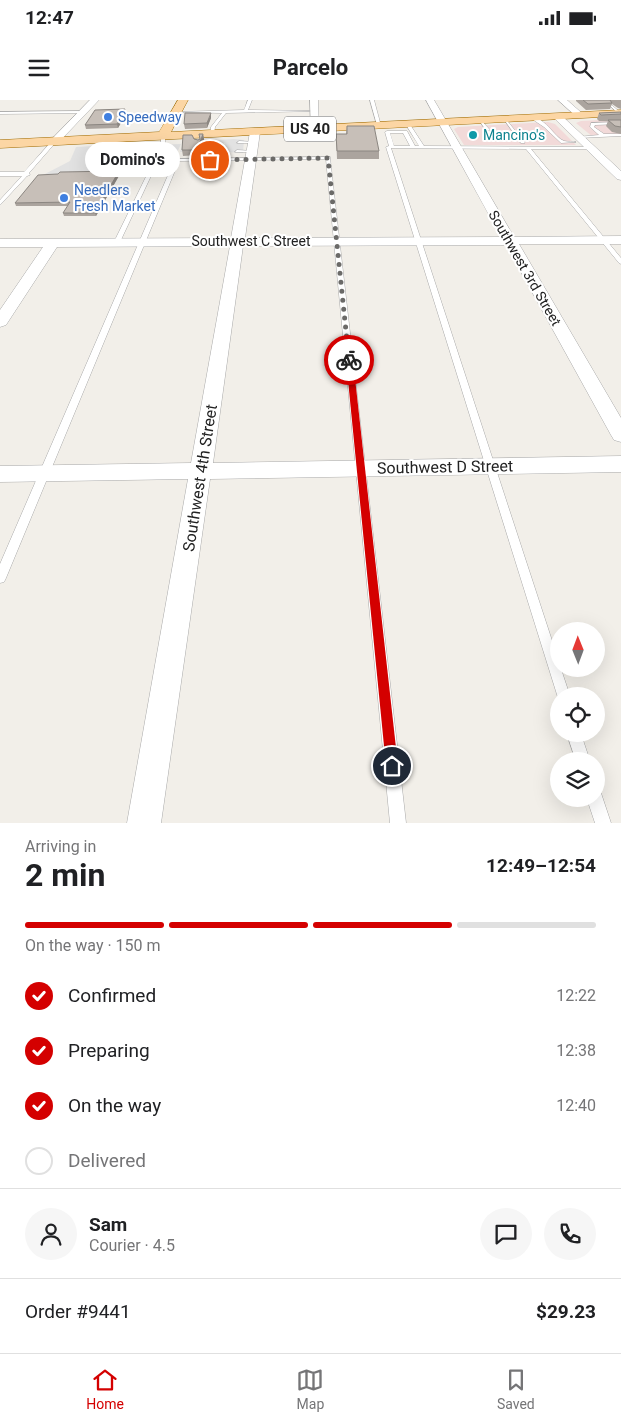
<!DOCTYPE html>
<html lang="en">
<head>
<meta charset="utf-8">
<style>
	body { margin:0; font-family:Roboto,sans-serif; background:#f6f6f6; color:#202124; height:100vh; display:flex; flex-direction:column; font-size:19px; white-space:nowrap }
	* { box-sizing:border-box; margin:0 }
	p { font-size:16px; color:#757577 }
	.icon { flex:none; width:28px; height:28px; fill:none; stroke:currentColor; stroke-width:2; stroke-linecap:round; stroke-linejoin:round }
	.map { position:relative; height:723px; overflow:hidden }
	.sheet { display:flex; flex-direction:column; background:#fff; flex:1 }
	.sheet>* { flex:none }
	.needle { width:32px; rotate:359deg }
	.controls { position:absolute; left:550px; top:522px; display:grid; gap:10px }
	.controls a { display:grid; place-items:center; width:55px; height:55px; border-radius:50%; background:#fff; box-shadow:0 5px 20px #0002; font-size:25px }
	.pin { position:absolute; display:grid; place-items:center; width:42px; height:42px; color:#fff; margin:-21px; border:2px solid #fff; border-radius:50%; box-shadow:0 1px 5px #0007 }
	.courier { position:absolute; display:grid; place-items:center; width:50px; height:50px; margin:-25px; border:4px solid #d40000; border-radius:50%; background:#fff; color:#222; box-shadow:0 1px 6px #0007 }
	.bubble { position:absolute; height:35px; border-radius:18px; background:#fff; box-shadow:0 5px 20px #0002; font-size:16px; font-weight:700; line-height:35px; text-align:center }
	.summary em { font-style:normal; font-weight:700 }
	.summary div { display:flex; flex-direction:column-reverse }
	.summary { display:flex; align-items:center; justify-content:space-between; height:85px; padding:0 25px }
	h1 { font-size:32px; font-weight:700; line-height:38px }
	.bar { display:grid; grid-template-columns:repeat(4,1fr); gap:8px 5px; align-content:center; height:60px; padding:0 25px }
	.bar i { height:6px; border-radius:4px; background:#e0e0e0 }
	.bar .active { background:#d40000 }
	.bar p { grid-column:span 4 }
	.line { display:flex; align-items:center; gap:12px; padding:0 25px; border-top:1px solid #e0e0e0 }
	.line div { flex:1 }
	.round { display:grid; place-items:center; flex:none; width:52px; height:52px; border-radius:26px; background:#f6f6f6 }
	ol { padding:0 25px; list-style:none }
	li { display:flex; align-items:center; gap:15px; height:55px }
	li p { margin-inline-start:auto }
	li .icon { padding:5px; border-radius:50%; background:#d40000; color:#fff; stroke-width:4 }
	li:last-child { color:#757577 }
	li i { width:28px; height:28px; border:2px solid #e0e0e0; border-radius:50% }
	.status { display:flex; justify-content:space-between; align-items:center; height:35px; padding:0 25px; background:#fff; direction:ltr }
	.status svg { height:14px; fill:currentColor }
	header { display:flex; justify-content:space-between; align-items:center; height:65px; padding:0 25px; background:#fff; font-size:22px; font-weight:700 }
	.tabs { display:flex; justify-content:space-around; align-items:center; height:70px; border-top:1px solid #e0e0e0; background:#fff; font-size:14px; color:#757577 }
	.tabs a { display:grid; justify-items:center; gap:2px }
	.tabs .active { color:#d40000 }
	.map>svg:first-child { display:block }
	.commercial { fill:#f2dad9 }
	.parking { fill:#e2e2e2 }
	.lines { fill:none; stroke-linecap:round; stroke-linejoin:round }
	.lane-casing { stroke:#a9a9a9; stroke-width:1 }
	.street-casing { stroke:#a9a9a9; stroke-width:1 }
	.primary-casing { stroke:#a06b00; stroke-width:1 }
	.lane { fill:#fff; fill-rule:evenodd }
	.street { fill:#fff; fill-rule:evenodd }
	.primary { fill:#fcd6a4; fill-rule:evenodd }
	.wall { fill:#aba49e }
	.shaded-wall { fill:#8b8681 }
	.building { fill:#c7bfb8; stroke:#8b8681 }
	.route { fill:#d40000 }
	.done { stroke:#6b6a68; stroke-width:5; stroke-dasharray:0 9 }
	.shop-dot { fill:#3f7fe0; stroke:#fff; stroke-width:2 }
	.culture-dot { fill:#0f9aa8; stroke:#fff; stroke-width:2 }
	.labels { text-anchor:middle; dominant-baseline:central; stroke-width:4; stroke-linejoin:round; paint-order:stroke }
	.far-shop-label { font-size:14px; fill:#366cbe; stroke:#fff; text-anchor:start }
	.far-culture-label { font-size:14px; fill:#0d838f; stroke:#fff; text-anchor:start }
	.far-street-label { font-size:14px; fill:#222; stroke:#fff }
	.shield { fill:#fff; stroke:#646464; stroke-width:1 }
	.shield-label { font-size:15px; font-weight:bold; fill:#222 }
	.street-label { font-size:16px; fill:#222; stroke:#fff }
</style>
</head>
<body>
<div class="status"><b>12:47</b><svg viewBox="0 0 49 12"><path d="M0 12V9h3v3zM5 12V6h3v6zM10 12V3h3v9zM15 12V0h3v12zM26 1h20v11H26zM47 4h2v5h-2z"/></svg></div>
<header><svg class="icon" aria-label="menu" viewBox="0 0 24 24"><path d="M4 6h16M4 12h16M4 18h16"/></svg>Parcelo<svg class="icon" aria-label="search" viewBox="0 0 24 24"><circle cx="10" cy="10" r="6"/><path d="M15 15l6 6"/></svg></header>
<div class="map">
<svg width="621" height="723" viewBox="0 0 621 723">
	<rect width="100%" height="100%" fill="#f2efe9"/>
	<g class="commercial">
		<polygon points="621,19 621,36 593,37 576,23 581,21"/>
		<polygon points="548,22 555,24 576,45 464,45 454,29 458,27"/>
	</g>
	<g class="parking">
		<polygon points="234,39 244,40 243,53 227,52 225,43 200,46 199,50 180,52 184,42"/>
		<polygon points="143,43 150,45 181,44 175,57 171,57 164,73 43,75 70,61 76,47 110,45 110,48 115,48 114,45"/>
	</g>
	<g class="lines">
		<g class="lane-casing">
			<g id="lane">
				<polygon points="248,0 252,0 248,10 317,11 226,13 215,27 214,34 212,35 210,34 211,27 222,13 175,12 244,10"/>
				<polygon points="370,0 374,0 381,26 377,25"/>
				<polygon points="606,2 608,2 621,13 621,16"/>
				<polygon points="85,11 84,13 0,14 0,12"/>
				<path d="M532,17C547,19 554,37 564,41C568,42 573,41 576,42L561,43L544,27L532,19Z"/>
				<polygon points="503,18 505,18 525,43 521,43"/>
				<polygon points="478,19 480,19 490,30 486,30"/>
				<polygon points="621,22 621,24 595,25 594,27 604,34 621,34 621,36 579,38 577,37 599,35 590,27 591,23"/>
				<path d="M405,23H409L424,46L590,47L592,48L590,49H531L621,158V164L619,163L526,49L391,48L559,562V569H561L570,596H559V601L386,47L389,46L385,32L387,31H407L415,46H419ZM390,33H403L410,46H394Z"/>
				<polygon points="161,35 165,36 165,46 120,142 115,143 114,142 161,46"/>
				<polygon points="52,41 56,42 29,73 30,75 27,76 0,105 0,100 22,76 0,76 0,72 24,72"/>
				<polygon points="239,41 255,42 253,43 237,43"/>
				<polygon points="237,50 254,51 252,52 235,52"/>
				<polygon points="330,57 330,58 406,723 390,723 326,59 179,61 6,478 4,482 0,483 0,464 175,59"/>
				<polygon points="567,634 581,634 590,661 576,661"/>
				<polygon points="596,692 601,693 611,723 595,723 587,699 596,699"/>
			</g>
		</g>
		<g class="street-casing">
			<g id="street">
				<polygon points="90,0 99,0 57,44 51,44 51,40"/>
				<polygon points="310,0 318,0 319,30 313,30 311,28"/>
				<polygon points="426,0 434,0 514,137 621,136 621,144 519,144 621,318 621,342 614,340 611,335 506,145 243,146 213,363 621,356 621,372 210,379 161,723 127,723 188,379 0,382 0,366 191,363 230,146 57,147 6,225 0,227 0,210 43,147 0,147 0,139 231,138 250,32 255,29 260,32 245,138 501,137"/>
				<polygon points="558,0 567,0 584,15 577,17"/>
				<polygon points="558,14 561,15 621,71 621,80 617,79 555,19 554,17"/>
			</g>
		</g>
		<g class="primary-casing">
			<polygon id="primary" points="178,0 188,0 171,32 621,10 621,16 0,48 0,40 159,32"/>
		</g>
		<use href="#lane" class="lane"/>
		<use href="#street" class="street"/>
		<use href="#primary" class="primary"/>
	</g>
	<g class="wall">
		<polygon points="576,0 621,0 621,9 618,8 612,4 610,9 586,10 576,1"/>
		<polygon points="621,12 621,34 612,32 606,26 608,21 599,21 597,19 599,13"/>
		<polygon points="126,14 118,28 86,29 85,25"/>
		<polygon points="211,18 207,28 185,29 184,24"/>
		<polygon points="347,26 379,51 379,59 337,59 336,34 346,34"/>
		<polygon points="203,34 204,39 198,55 183,56 182,50 194,39 198,40 200,39"/>
		<polygon points="119,71 120,74 96,116 64,116 63,113 68,106 16,106 15,103 58,74"/>
	</g>
	<g class="shaded-wall">
		<polygon points="125,9 126,14 118,28 117,24"/>
		<polygon points="211,13 211,18 207,28 207,23"/>
		<polygon points="203,34 204,39 198,55 197,50"/>
		<polygon points="119,71 120,74 96,116 95,113"/>
	</g>
	<g class="building">
		<polygon points="583,0 610,0 612,3 588,4"/>
		<polygon points="125,9 117,24 85,25 95,10"/>
		<polygon points="621,12 621,14 601,15 599,13"/>
		<polygon points="185,13 211,13 207,23 184,24"/>
		<polygon points="608,20 621,20 621,27 615,26"/>
		<polygon points="347,26 374,26 379,51 337,51 336,34 347,34"/>
		<polygon points="199,34 203,34 197,50 182,50 183,35 192,35 194,39 198,40 200,39"/>
		<polygon points="119,71 95,113 63,113 70,102 15,103 38,75 58,74 60,72"/>
	</g>
	<polygon class="route" points="349,258 353,260 398,666 396,671 392,673 388,671 386,666 346,260"/>
	<g class="lines">
		<polyline class="done" points="210,60 328,58 349,260"/>
	</g>
	<g class="shop-dot">
		<circle cx="108" cy="17" r="5"/>
		<circle cx="64" cy="98" r="5"/>
	</g>
	<circle class="culture-dot" cx="473" cy="35" r="5"/>
	<g class="labels">
		<g class="far-shop-label">
			<text x="118" y="17">Speedway</text>
			<text x="74" y="90">Needlers<tspan x="74" dy="16">Fresh Market</tspan></text>
		</g>
		<g class="far-culture-label">
			<text x="483" y="35">Mancino's</text>
		</g>
		<g class="far-street-label">
			<text x="251" y="141">Southwest C Street</text>
			<text transform="translate(525 168) rotate(60)">Southwest 3rd Street</text>
		</g>
		<rect class="shield" x="284" y="16.5" width="52" height="25" rx="4"/>
		<g class="shield-label">
			<text x="310" y="29">US 40</text>
		</g>
		<g class="street-label">
			<text transform="translate(445 367) rotate(-1)">Southwest D Street</text>
			<text transform="translate(200 378) rotate(-81)">Southwest 4th Street</text>
		</g>
	</g>
</svg>
<div class="controls">
<a><svg class="needle" viewBox="-14 -14 28 28"><path d="M0-13l5 13h-10z" fill="#e53935"/><path d="M0 13l5-13h-10z" fill="#757577"/></svg></a>
<a><svg class="icon" aria-label="locate" viewBox="0 0 24 24"><circle cx="12" cy="12" r="6"/><path d="M12 2v4M12 18v4M2 12h4M18 12h4"/></svg></a>
<a><svg class="icon" aria-label="layers" viewBox="0 0 24 24"><path d="M12 4l9 5-9 5-9-5zM3 14l9 5 9-5"/></svg></a>
</div>
<div class="pin" style="left:210px;top:60px;background:#ea580c"><svg class="icon" aria-label="bag" viewBox="0 0 24 24"><path d="M5 8h14l-1 12H6zM9 8a3 3 0 0 1 6 0"/></svg></div>
<div class="pin" style="left:392px;top:666px;background:#1f2937"><svg class="icon" aria-label="home" viewBox="0 0 24 24"><path d="M3 11l9-7 9 7M6 9v11h12V9"/></svg></div>
<div class="courier" style="left:349px;top:260px"><svg class="icon" aria-label="bike" viewBox="0 0 24 24"><circle cx="6" cy="16" r="4"/><circle cx="18" cy="16" r="4"/><path d="M6 16l4-8h5l3 8M10 8l3 8H6M13 5h3"/></svg></div>
<div class="bubble" style="left:85px;top:42px;width:95px">Domino's</div>
</div>
<section class="sheet">
<div class="summary"><div><h1>2 min</h1><p>Arriving in</p></div><em>12:49–12:54</em></div>
<div class="bar"><i class="active"></i><i class="active"></i><i class="active"></i><i></i><p>On the way · 150 m</p></div>
<ol>
<li><svg class="icon" aria-label="check" viewBox="0 0 24 24"><path d="M5 12l5 5 9-10"/></svg>Confirmed<p>12:22</p></li>
<li><svg class="icon" aria-label="check" viewBox="0 0 24 24"><path d="M5 12l5 5 9-10"/></svg>Preparing<p>12:38</p></li>
<li><svg class="icon" aria-label="check" viewBox="0 0 24 24"><path d="M5 12l5 5 9-10"/></svg>On the way<p>12:40</p></li>
<li><i></i>Delivered</li>
</ol>
<div class="line" style="height:90px"><a class="round"><svg class="icon" aria-label="person" viewBox="0 0 24 24"><circle cx="12" cy="8" r="4"/><path d="M4 21q1-7 8-7t8 7"/></svg></a><div><b>Sam</b><p>Courier · 4.5</p></div><a class="round"><svg class="icon" aria-label="chat" viewBox="0 0 24 24"><path d="M4 5h16v11H9l-5 4z"/></svg></a><a class="round"><svg class="icon" aria-label="phone" viewBox="0 0 24 24"><path d="M5 4h4l2 5-3 2q2 4 5 5l2-3 5 2v4C11 20 4 13 5 4z"/></svg></a></div>
<div class="line" style="height:65px"><div>Order #9441</div><b>$29.23</b></div>
</section>
<nav class="tabs">
<a class="active"><svg class="icon" aria-label="home" viewBox="0 0 24 24"><path d="M3 11l9-7 9 7M6 9v11h12V9"/></svg>Home</a>
<a><svg class="icon" aria-label="map" viewBox="0 0 24 24"><path d="M3 6l6-2 6 2 6-2v14l-6 2-6-2-6 2zM9 4v14M15 6v14"/></svg>Map</a>
<a><svg class="icon" aria-label="saved" viewBox="0 0 24 24"><path d="M7 4h10v16l-5-4-5 4z"/></svg>Saved</a>
</nav>
</body>
</html>
